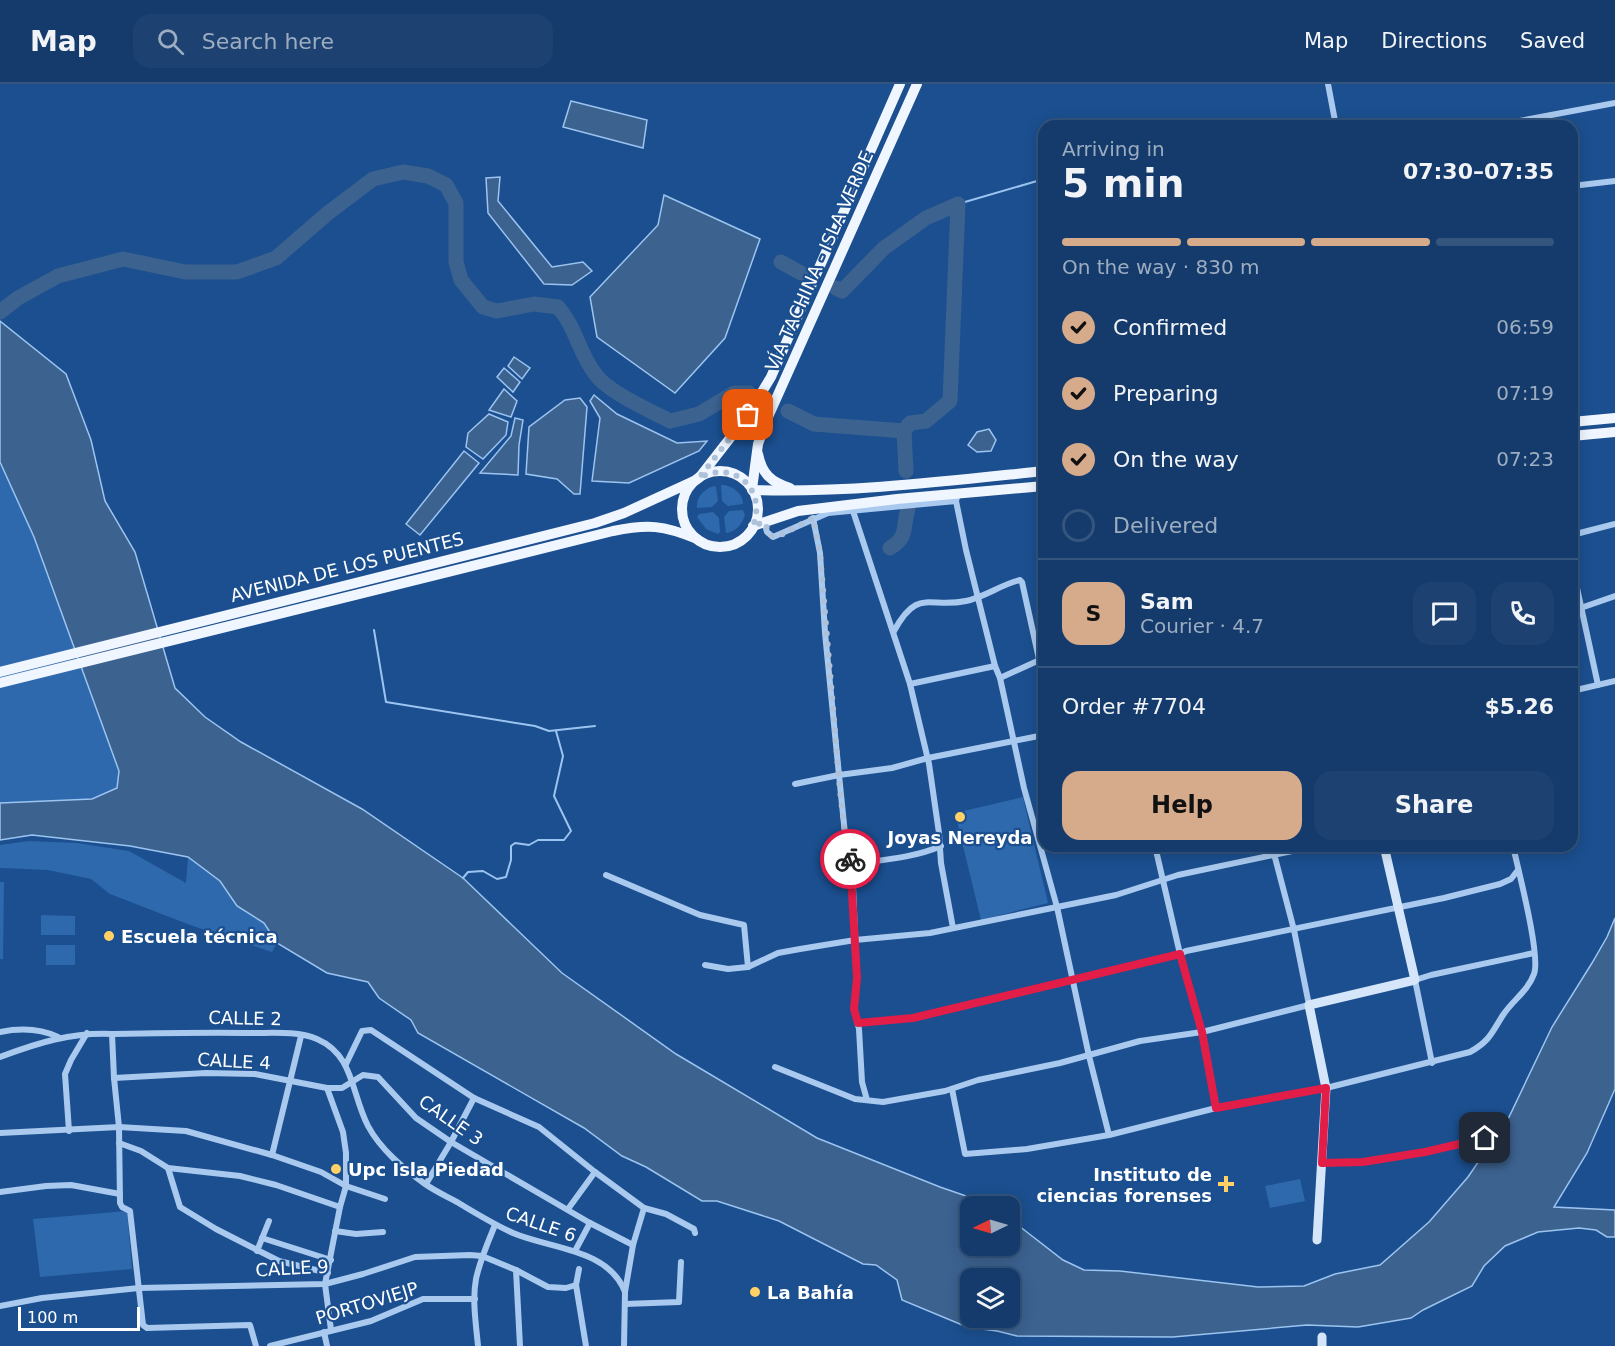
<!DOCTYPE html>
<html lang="en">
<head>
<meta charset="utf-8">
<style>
	body { margin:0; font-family:"DejaVu Sans",sans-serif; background:#1d4271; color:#f1f3f6; height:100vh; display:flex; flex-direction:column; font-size:22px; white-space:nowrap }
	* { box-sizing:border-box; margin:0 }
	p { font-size:20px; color:#9dadc1 }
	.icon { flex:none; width:33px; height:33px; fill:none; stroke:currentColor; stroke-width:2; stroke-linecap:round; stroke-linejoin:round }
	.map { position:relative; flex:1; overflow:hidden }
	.side { position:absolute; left:1038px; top:36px; width:540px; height:732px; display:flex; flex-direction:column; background:#143b6b; border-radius:18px; box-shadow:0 3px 15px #0003,0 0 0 2px #33557e }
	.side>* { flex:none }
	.needle { width:39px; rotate:265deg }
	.buttons { position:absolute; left:960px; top:1112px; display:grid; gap:12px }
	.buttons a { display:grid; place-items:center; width:60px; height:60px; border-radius:12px; background:#143b6b; box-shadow:0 3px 15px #0003,0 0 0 2px #33557e; font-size:30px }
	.scale { position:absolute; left:18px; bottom:15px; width:122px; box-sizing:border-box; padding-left:6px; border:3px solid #fff; border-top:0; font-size:16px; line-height:21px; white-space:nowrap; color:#fff; -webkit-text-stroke:4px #1b4f8f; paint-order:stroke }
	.pin { position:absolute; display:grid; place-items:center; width:51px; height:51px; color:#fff; margin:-26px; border-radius:12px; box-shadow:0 3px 9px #0006 }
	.courier { position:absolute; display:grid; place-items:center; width:60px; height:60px; margin:-30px; border:4px solid #e11d48; border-radius:50%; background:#fff; color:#222; box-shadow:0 2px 8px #0007 }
	.overview em { font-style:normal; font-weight:700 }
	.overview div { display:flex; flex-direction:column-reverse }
	.overview { display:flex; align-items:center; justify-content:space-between; height:102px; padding:0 24px }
	h1 { font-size:39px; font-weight:700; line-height:45px }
	.bar { display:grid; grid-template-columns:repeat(4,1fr); gap:9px 6px; align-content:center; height:72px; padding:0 24px }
	.bar i { height:8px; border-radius:4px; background:#33557e }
	.bar .current { background:#d6ab8b }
	.bar p { grid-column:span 4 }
	.line { display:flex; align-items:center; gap:15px; padding:0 24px; border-top:2px solid #33557e }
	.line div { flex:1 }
	.round { display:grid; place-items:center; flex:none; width:63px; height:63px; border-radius:18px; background:#1d4271 }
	ol { padding:0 24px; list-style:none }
	li { display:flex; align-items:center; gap:18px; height:66px }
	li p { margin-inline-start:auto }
	li .icon { padding:6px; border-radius:50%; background:#d6ab8b; color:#111; stroke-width:4 }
	li:last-child { color:#9dadc1 }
	li i { width:33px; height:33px; border:3px solid #33557e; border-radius:50% }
	.action { display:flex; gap:12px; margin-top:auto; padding:12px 24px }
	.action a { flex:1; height:69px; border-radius:18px; background:#d6ab8b; color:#111; font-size:24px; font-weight:700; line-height:69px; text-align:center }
	.action a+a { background:#1d4271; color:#f1f3f6 }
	header { display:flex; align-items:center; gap:36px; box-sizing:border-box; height:84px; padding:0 30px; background:#143b6b; border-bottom:2px solid #33557e }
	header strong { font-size:28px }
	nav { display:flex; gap:33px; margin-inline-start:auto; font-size:21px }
	.search { width:420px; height:54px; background:#1d4271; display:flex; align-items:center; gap:15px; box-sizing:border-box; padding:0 21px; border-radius:18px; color:#9dadc1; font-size:22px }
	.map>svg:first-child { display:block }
	.green { fill:#2e69ad }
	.water { fill:#3c6290; stroke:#9cc4f0; stroke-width:1.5; fill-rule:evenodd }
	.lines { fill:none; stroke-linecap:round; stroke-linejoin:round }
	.stream { stroke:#9cc4f0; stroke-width:2 }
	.river { stroke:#3c6290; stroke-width:15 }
	.street { stroke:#a9c9ee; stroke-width:6 }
	.secondary { stroke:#d6e6fa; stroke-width:9 }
	.primary { stroke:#f0f6ff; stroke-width:10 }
	.done { stroke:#afc1d8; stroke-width:6; stroke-dasharray:0 10.8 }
	.route { stroke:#e11d48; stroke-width:8 }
	.poi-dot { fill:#ffd166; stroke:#1b4f8f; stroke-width:2 }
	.labels { text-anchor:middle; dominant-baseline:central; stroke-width:4.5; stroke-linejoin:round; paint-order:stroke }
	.street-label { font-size:18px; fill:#fff; stroke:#1b4f8f }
	.poi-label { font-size:18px; font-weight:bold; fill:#fff; stroke:#1b4f8f; text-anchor:start }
</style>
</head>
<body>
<header>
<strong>Map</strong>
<div class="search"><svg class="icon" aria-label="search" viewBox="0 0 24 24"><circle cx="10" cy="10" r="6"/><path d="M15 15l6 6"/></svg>Search here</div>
<nav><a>Map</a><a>Directions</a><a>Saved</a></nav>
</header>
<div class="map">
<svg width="1615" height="1262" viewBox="0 0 1615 1262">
	<rect width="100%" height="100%" fill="#1b4f8f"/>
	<g class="green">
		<polygon points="0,378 34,453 119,686 117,704 92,715 0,719"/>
		<path d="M721,401C732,401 743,409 743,420L728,422L722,417Z"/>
		<path d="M714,402L716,403L718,417L712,423L697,424C696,413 704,405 714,402Z"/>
		<path d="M743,426L745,431C742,440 736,448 726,449L724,433L729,427Z"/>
		<polygon points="713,428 719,434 720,448 718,450 706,445 697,433 699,430"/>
		<polygon points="1023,713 1048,819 981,836 955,729"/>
		<polygon points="28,757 77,759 129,767 186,799 188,773 220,797 237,822 264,839 277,859 272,868 190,841 110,810 91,795 48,786 0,784 0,761"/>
		<polygon points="0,798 4,798 3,875 0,875"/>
		<polygon points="41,831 75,832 75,851 41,851"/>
		<rect x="46" y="861" width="29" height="20"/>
		<polygon points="1300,1095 1305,1117 1270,1124 1265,1102"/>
		<polygon points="127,1127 132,1185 40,1193 33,1135"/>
	</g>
	<g class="water">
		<polygon points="571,17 647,36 643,64 563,43"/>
		<polygon points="500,93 498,117 552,183 583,178 592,187 572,201 544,200 488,129 486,94"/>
		<polygon points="664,111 760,155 725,254 675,309 597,253 590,213 658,141"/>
		<path d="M0,237L66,290L91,356L105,417L135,468L175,604L205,633L241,658L362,725L463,794L562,889L676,970L817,1054L940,1103L992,1121L993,1122H970V1161H1010V1135L1063,1176L1084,1186L1120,1187L1258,1203L1304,1202L1335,1190L1380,1181L1429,1138L1468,1093L1509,1033L1552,943L1592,879L1607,853L1615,834V1005L1587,1069L1554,1123L1615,1126V1153H1607L1596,1146L1579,1144L1538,1148L1505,1162L1484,1182L1472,1202L1423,1226L1411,1234L1358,1243L1307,1241L1173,1253L1017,1252L997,1247L967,1243L902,1216L897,1196L876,1181L863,1180L779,1137L717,1117H702L646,1083L622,1072L584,1044L418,949L411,936L379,914L368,898L327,889L277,859L264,839L237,822L220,797L188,773L130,762L32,751L0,756V719L92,715L117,704L119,687L34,453L0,378ZM970,1194H1010V1233H970Z"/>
		<polygon points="514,273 530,284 522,295 508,282"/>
		<polygon points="504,284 520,298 513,308 497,293"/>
		<polygon points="504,305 517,317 511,333 489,326"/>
		<polygon points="594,311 617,330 677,359 707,357 699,367 629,399 592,397 600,334 590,317"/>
		<polygon points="580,314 587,323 580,410 574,410 557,395 526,390 529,343 565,316"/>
		<polygon points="489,330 508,338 506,351 483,375 466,363 468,349"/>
		<polygon points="515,334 523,336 519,361 518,391 480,389 511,352"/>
		<polygon points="989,345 996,356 991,367 977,368 968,361 977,348"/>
		<polygon points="464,367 479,379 420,451 406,440"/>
	</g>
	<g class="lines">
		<g class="stream">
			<polyline points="958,120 1044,95"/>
			<polyline points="374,546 386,618 535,642 549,647 595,642"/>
			<polyline points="463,794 468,788 483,787 497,795 506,793 511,776 511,762 515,759 529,761 538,756 564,756 571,747 554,712 563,672 556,647"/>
		</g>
		<g class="river">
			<polyline points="781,178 801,189"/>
			<polyline points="836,204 842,207 884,164 926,134 958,120 950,317 926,337 910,339 904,347 906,387"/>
			<path d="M0,228L18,214L58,192L123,175L185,188H237L276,174L328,129L373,95L403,88L428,92L446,101L456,119V178L461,196L483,223L497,227L534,220L558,223C576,243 579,270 596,291C608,308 651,327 670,337L699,330L734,309H749"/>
			<polyline points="788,327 814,340 904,347"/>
			<path d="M890,464C909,452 902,444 908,425"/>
		</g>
		<g class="street">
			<polyline points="1328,0 1336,42"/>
			<polyline points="1493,42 1615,19"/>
			<polyline points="1572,102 1615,97"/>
			<polyline points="958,410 956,417 966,466 995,582 1000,594 1024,704 1057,823 1089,972 1109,1051"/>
			<polyline points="853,427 910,600 995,582"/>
			<polyline points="813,434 820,469 825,549 839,691 892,684 928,674 1044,651"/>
			<polyline points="764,438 767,448 773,453 828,429 956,417"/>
			<polyline points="1572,451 1615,440"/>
			<polyline points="1572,481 1598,601"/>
			<polyline points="1572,527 1615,512"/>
			<path d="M894,547C918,503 929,525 966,517C985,513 1002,500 1020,496L1022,498L1039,575"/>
			<polyline points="1000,594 1044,574"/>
			<polyline points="910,600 929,680 939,749 941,779 953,844"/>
			<polyline points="1572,607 1615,597"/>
			<polyline points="795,700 839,691 845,750 852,780 857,894 854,925 859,945 862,998 867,1016"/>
			<polyline points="1155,762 1180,870 1202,948 1216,1024"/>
			<path d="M852,780C880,776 914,774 941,762"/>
			<polyline points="606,791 700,831 744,841 748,883"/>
			<polyline points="705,881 728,885 748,883 778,869 800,865 855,856 930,849 1116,811 1178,791 1316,762"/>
			<polyline points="858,939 913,934 1180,870 1186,867 1444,814 1500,800 1511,795 1518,786"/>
			<path d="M0,948C20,944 39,944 58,953"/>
			<path d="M112,950C159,949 206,948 254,949C273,949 298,947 317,955C354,971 351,1009 368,1042C381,1066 403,1084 425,1100C435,1107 446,1112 457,1118C475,1129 493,1140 513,1149C550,1165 608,1164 625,1208"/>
			<path d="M0,973C37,959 72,948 112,950L114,994L119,1043L120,1119L122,1123L130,1127L143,1241L147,1244L250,1241L256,1262"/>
			<polyline points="1432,979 1415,896 1431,891 1534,869"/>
			<polyline points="346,980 362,947 371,946 474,1014 539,1043 595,1088 644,1124 633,1161 625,1208 624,1262"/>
			<polyline points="775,983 855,1015 883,1018 945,1007 978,996 1060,979 1140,957 1202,948 1309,921 1294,846 1272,762"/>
			<polyline points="114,994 206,989 255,990 327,1004 342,1004 363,991 378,993 416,1034 451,1058 590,1139 633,1161"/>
			<polyline points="327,1004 343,1048 346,1069 346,1102 340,1123 325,1200 331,1246"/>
			<path d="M952,1005L965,1070L1027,1065L1109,1051L1216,1024L1326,1004L1470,968C1490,957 1492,948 1503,931C1513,916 1528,907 1534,890C1541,872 1518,785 1513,762"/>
			<polyline points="69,1047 65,990 71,976 87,949"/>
			<polyline points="0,1049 119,1043 186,1047 272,1071 321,1088 346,1102 385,1115"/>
			<polyline points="119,1059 141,1067 168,1084 240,1092 276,1101 340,1123"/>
			<polyline points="272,1071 301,952"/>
			<polyline points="1322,1079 1363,1078 1425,1068 1485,1054"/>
			<polyline points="168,1084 180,1123 216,1145 279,1177 328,1189"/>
			<polyline points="426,1100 451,1058 474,1014"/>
			<polyline points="0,1108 46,1102 71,1101 120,1110"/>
			<polyline points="644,1124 666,1130 694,1145 695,1149"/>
			<polyline points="568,1125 595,1088"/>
			<polyline points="335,1147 356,1150 383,1148"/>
			<polyline points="262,1154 331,1176"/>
			<polyline points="257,1167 269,1137"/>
			<polyline points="575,1167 590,1139"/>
			<polyline points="579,1185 576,1201 586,1262"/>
			<polyline points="516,1186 520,1262"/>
			<polyline points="625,1220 679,1218 681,1178"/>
			<polyline points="0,1222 42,1214 139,1204 325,1200 363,1190 415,1173 470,1171 482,1172 516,1186 548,1203 566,1204 576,1201"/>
			<polyline points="324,1248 327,1262"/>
			<polyline points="270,1262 371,1237 423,1215 475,1215"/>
			<path d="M478,1262C476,1240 472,1216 476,1195C480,1176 488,1158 495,1141"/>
		</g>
		<g class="secondary">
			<polyline points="1317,1156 1326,1004 1309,921 1415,896 1384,762"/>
			<polyline points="1322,1262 1322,1253"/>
		</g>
		<g class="primary">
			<polyline points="1572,338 1615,334"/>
			<polyline points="1572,352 1615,348"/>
			<path d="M758,370C762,390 771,398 790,404"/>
			<circle cx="720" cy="425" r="38"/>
			<polyline points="699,394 748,331 771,293 900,0"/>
			<polyline points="752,405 758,360 768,333 917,0"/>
			<path d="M752,406C850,409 947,397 1044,387"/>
			<polyline points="753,442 798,427 897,415 1044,402"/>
			<polyline points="0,588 595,439 624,429 696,396"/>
			<path d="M0,599L613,447C648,440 663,441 697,455"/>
		</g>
	</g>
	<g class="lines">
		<path class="done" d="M748,331L699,394C734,375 767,405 753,442L764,438L771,452H779L813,434L820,469L840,707L845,750L850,775"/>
		<polyline class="route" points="850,775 857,894 854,925 858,939 913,934 1180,870 1202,948 1216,1024 1326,1004 1322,1079 1363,1078 1425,1068 1485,1054"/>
	</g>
	<g class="poi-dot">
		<circle cx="960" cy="733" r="6"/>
		<circle cx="109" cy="852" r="6"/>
		<circle cx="336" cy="1085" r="6"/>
		<path d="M1223 1091h6v6h6v6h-6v6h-6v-6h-6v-6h6z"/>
		<circle cx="755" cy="1208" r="6"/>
	</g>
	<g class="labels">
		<g class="street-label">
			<text transform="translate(819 177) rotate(-66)">VÍA TACHINA - ISLA VERDE</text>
			<text transform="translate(347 483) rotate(-14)">AVENIDA DE LOS PUENTES</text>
			<text transform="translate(245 934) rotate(1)">CALLE 2</text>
			<text transform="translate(234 977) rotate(3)">CALLE 4</text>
			<text transform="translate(451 1036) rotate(35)">CALLE 3</text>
			<text transform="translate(541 1140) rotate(19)">CALLE 6</text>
			<text transform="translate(292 1184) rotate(-3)">CALLE 9</text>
			<text transform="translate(367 1219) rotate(-17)">PORTOVIEJP</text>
		</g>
		<g class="poi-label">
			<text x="960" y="753" text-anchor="middle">Joyas Nereyda</text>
			<text x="121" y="852">Escuela técnica</text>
			<text x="348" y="1085">Upc Isla Piedad</text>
			<text x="1212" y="1090" text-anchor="end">Instituto de<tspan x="1212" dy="21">ciencias forenses</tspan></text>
			<text x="767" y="1208">La Bahía</text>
		</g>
	</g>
</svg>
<div class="buttons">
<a><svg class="needle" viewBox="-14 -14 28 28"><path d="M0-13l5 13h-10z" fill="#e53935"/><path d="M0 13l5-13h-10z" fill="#9dadc1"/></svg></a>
<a><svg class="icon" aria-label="layers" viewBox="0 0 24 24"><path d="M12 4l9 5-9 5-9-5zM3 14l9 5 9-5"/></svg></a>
</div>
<div class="scale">100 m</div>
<div class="pin" style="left:748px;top:331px;background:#ea580c"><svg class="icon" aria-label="bag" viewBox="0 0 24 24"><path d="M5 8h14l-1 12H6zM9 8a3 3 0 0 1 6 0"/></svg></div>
<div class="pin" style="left:1485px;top:1054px;background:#1f2937"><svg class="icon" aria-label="home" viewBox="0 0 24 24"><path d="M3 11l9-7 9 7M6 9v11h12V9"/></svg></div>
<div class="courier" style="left:850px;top:775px"><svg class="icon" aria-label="bike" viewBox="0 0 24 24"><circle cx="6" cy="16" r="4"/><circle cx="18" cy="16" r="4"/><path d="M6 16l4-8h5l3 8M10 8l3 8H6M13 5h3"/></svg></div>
<section class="side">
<div class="overview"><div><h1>5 min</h1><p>Arriving in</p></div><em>07:30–07:35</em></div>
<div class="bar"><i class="current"></i><i class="current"></i><i class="current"></i><i></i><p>On the way · 830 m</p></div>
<ol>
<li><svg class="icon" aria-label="check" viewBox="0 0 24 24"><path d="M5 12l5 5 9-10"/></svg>Confirmed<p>06:59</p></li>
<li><svg class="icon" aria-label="check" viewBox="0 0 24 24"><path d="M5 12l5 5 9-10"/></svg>Preparing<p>07:19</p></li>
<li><svg class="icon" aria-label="check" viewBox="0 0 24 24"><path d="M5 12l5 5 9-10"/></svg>On the way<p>07:23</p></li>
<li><i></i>Delivered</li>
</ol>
<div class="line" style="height:108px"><b class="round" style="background:#d6ab8b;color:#111">S</b><div><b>Sam</b><p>Courier · 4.7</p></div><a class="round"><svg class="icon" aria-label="chat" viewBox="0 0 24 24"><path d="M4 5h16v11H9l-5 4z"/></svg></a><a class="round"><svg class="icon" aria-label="phone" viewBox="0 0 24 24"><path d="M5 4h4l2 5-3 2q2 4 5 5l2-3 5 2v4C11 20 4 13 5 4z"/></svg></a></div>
<div class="line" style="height:78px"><div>Order #7704</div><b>$5.26</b></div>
<div class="action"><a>Help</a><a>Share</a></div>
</section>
</div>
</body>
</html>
